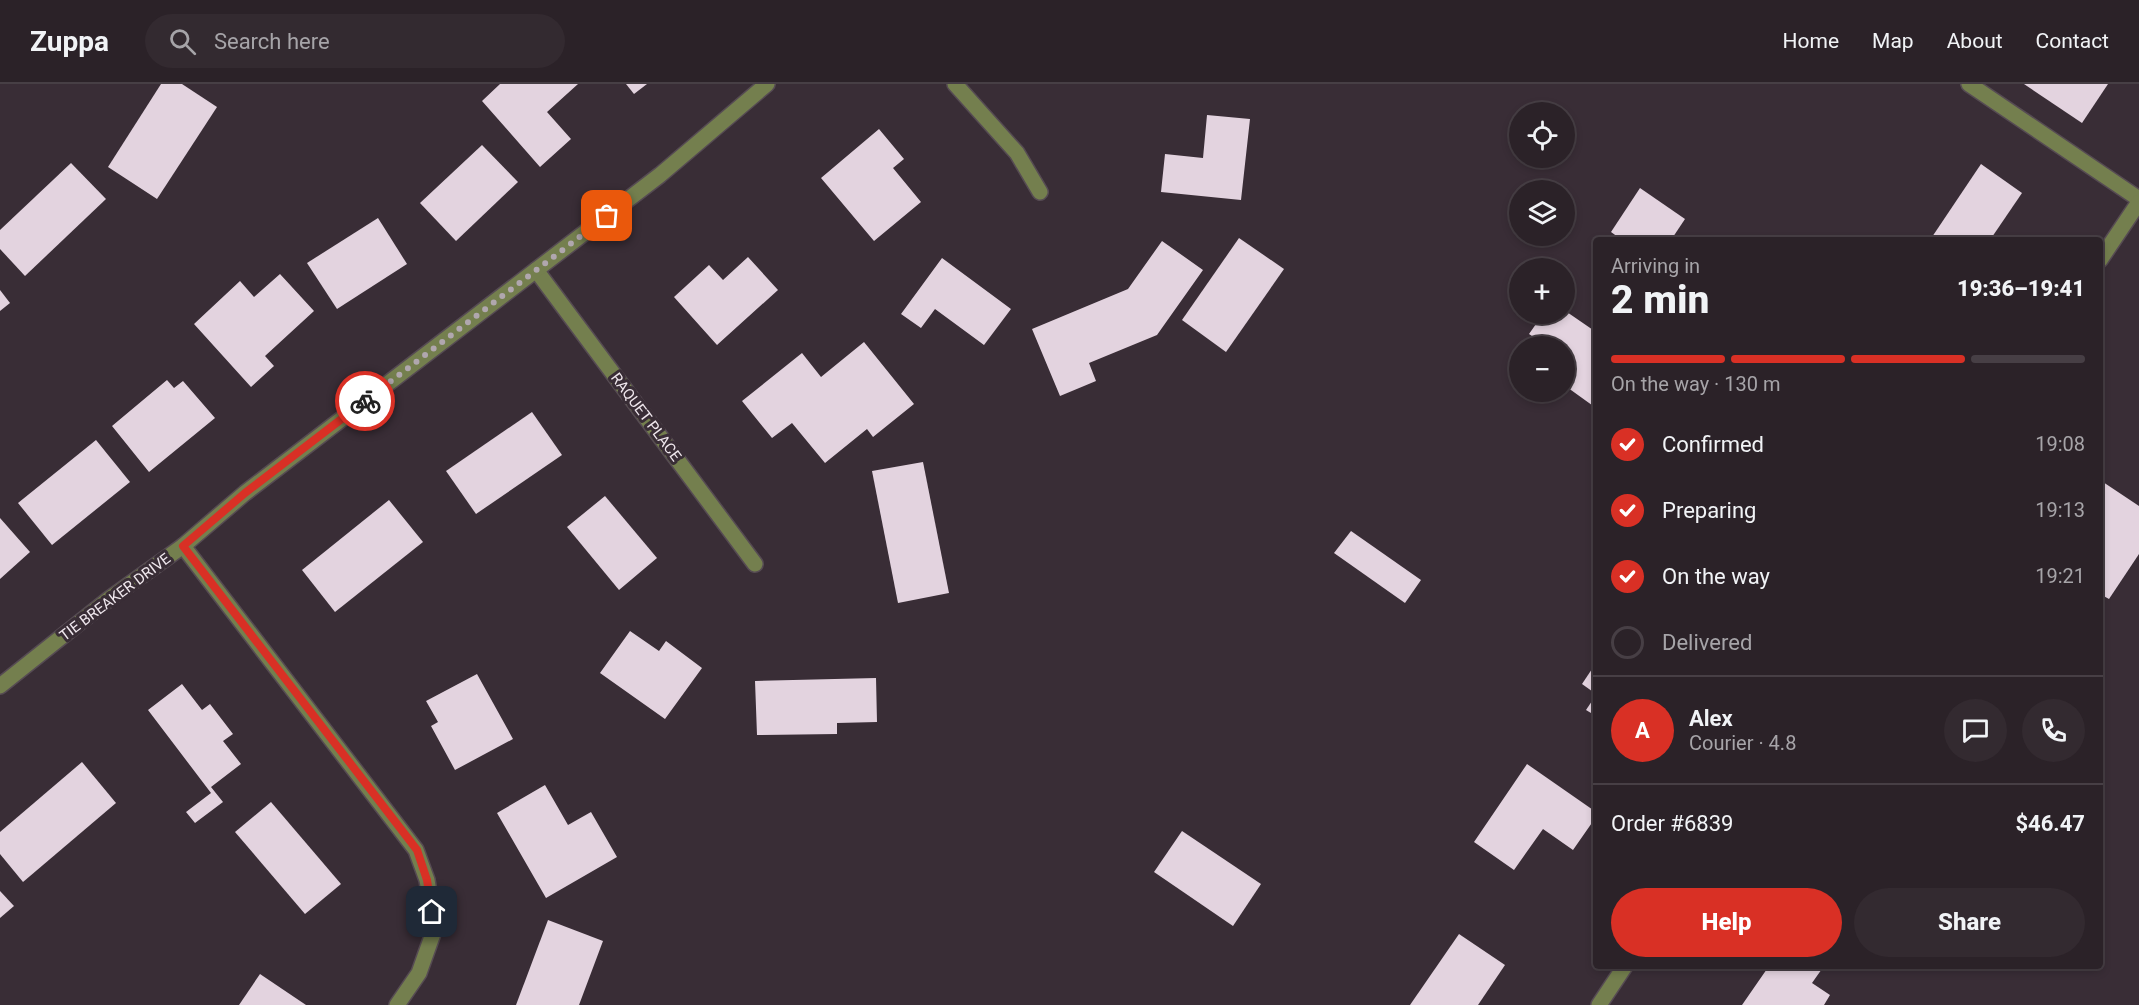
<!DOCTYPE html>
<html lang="en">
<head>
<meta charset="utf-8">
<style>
	body { margin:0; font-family:Roboto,sans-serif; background:#332a30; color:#f1f3f6; height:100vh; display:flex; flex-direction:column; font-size:22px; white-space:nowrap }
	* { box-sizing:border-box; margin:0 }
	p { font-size:20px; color:#a6a4a8 }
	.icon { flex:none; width:33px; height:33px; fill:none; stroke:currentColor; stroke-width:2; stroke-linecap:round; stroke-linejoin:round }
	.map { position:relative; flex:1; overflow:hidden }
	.side { position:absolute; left:1593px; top:153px; width:510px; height:732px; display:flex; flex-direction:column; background:#2b2228; border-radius:6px; box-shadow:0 3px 9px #0003,0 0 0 2px #473f45 }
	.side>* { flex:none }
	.controls { position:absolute; left:1509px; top:18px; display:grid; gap:12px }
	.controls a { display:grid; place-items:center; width:66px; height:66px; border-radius:50%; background:#2b2228; box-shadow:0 3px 9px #0003,0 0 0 2px #473f45; font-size:30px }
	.pin { position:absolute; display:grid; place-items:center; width:51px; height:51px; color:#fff; margin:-26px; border-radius:12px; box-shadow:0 3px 9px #0006 }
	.courier { position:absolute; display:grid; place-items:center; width:60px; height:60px; margin:-30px; border:4px solid #d93025; border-radius:50%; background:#fff; color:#222; box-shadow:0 2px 8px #0007 }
	.summary em { font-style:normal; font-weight:800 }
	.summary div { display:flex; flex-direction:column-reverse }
	.summary { display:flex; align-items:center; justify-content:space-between; height:102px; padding:0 18px }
	h1 { font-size:39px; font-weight:800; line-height:45px }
	.bar { display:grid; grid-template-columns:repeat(4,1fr); gap:9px 6px; align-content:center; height:72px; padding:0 18px }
	.bar i { height:8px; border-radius:4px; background:#473f45 }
	.bar .selected { background:#d93025 }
	.bar p { grid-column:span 4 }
	.line { display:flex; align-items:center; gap:15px; padding:0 18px; border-top:2px solid #473f45 }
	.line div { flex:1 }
	.round { display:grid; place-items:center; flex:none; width:63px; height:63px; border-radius:32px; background:#332a30 }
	ol { padding:0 18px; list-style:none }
	li { display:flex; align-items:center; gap:18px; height:66px }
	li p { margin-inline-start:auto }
	li .icon { padding:6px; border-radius:50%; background:#d93025; color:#fff; stroke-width:4 }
	li:last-child { color:#a6a4a8 }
	li i { width:33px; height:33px; border:3px solid #473f45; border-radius:50% }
	.cta { display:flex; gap:12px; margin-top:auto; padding:12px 18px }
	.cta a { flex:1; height:69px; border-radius:36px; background:#d93025; color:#fff; font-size:24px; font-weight:800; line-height:69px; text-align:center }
	.cta a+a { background:#332a30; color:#f1f3f6 }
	header { display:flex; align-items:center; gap:36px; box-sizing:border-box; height:84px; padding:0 30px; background:#2b2228; border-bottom:2px solid #473f45 }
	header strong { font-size:28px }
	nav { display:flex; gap:33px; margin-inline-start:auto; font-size:21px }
	.search { width:420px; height:54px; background:#332a30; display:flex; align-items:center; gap:15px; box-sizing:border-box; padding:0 21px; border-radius:33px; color:#a6a4a8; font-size:22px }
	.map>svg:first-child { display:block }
	.building { fill:#e3d3df }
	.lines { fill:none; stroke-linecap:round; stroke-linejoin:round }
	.minor-casing { stroke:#564b53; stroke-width:18 }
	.minor { stroke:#747f4e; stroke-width:15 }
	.done { stroke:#b0a7ae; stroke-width:6; stroke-dasharray:0 10.8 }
	.route { stroke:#d93025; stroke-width:8 }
	.labels { text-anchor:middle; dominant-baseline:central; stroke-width:6; stroke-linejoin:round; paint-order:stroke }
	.street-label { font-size:15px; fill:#f0e8ee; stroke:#392d36 }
</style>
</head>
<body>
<header>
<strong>Zuppa</strong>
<div class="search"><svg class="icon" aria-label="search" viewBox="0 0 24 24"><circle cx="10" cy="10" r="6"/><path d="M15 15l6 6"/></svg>Search here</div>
<nav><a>Home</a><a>Map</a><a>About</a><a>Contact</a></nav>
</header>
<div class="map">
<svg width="2139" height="921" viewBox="0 0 2139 921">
	<rect width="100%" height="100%" fill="#392d36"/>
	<g class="building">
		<polygon points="161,0 182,0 217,23 157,115 108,83"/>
		<polygon points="500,0 578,0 547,28 571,55 540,83 482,17"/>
		<polygon points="626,0 647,0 634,10"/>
		<polygon points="2024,0 2108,0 2082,39"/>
		<polygon points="1207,31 1250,35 1241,116 1161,108 1165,70 1203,74"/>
		<polygon points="879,45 904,75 893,84 921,118 874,157 821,94"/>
		<polygon points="482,61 518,98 456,157 420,119"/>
		<polygon points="71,79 106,115 25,192 0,165 0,146"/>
		<polygon points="1981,80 2022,109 1990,156 1930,156"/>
		<polygon points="1640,104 1685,135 1671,156 1622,156 1611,148"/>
		<polygon points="378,134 407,180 337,225 307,179"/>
		<polygon points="1239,154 1284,185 1226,268 1182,236"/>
		<polygon points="1162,157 1203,186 1157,251 1089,279 1096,297 1060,312 1032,245 1128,205"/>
		<polygon points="748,173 778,206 717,261 674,213 709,181 723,196"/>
		<polygon points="942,174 1011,225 984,261 935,225 921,244 901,230"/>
		<polygon points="280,190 314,227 265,272 274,282 251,303 194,240 240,197 254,213"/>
		<polygon points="0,206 10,219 0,227"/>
		<polygon points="1564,226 1596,248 1596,324 1564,301 1564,296 1575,282 1564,275 1564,262 1547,262 1529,250 1543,230 1564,230"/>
		<polygon points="864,258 914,320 873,353 867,345 825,379 792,339 772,354 742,317 802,269 821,293"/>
		<polygon points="167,296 174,304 183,297 215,334 149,388 112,342"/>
		<polygon points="532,328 562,371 476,430 446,387"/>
		<polygon points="96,356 130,398 52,461 18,419"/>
		<polygon points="923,378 949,509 898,519 872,387"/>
		<polygon points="2100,396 2139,422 2139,470 2109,515 2100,510"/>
		<polygon points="605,412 657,474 619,506 567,443"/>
		<polygon points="389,416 423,458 335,528 302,486"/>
		<polygon points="0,434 30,468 0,495"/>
		<polygon points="1351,447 1421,496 1405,519 1334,469"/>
		<polygon points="630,547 659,567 666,557 702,584 665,635 600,589"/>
		<polygon points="1596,579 1596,610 1582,600"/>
		<polygon points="477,590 513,655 455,686 431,642 438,638 426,617"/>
		<polygon points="876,594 877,638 837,639 837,650 757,651 755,597"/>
		<polygon points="182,600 202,626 210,620 233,650 223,657 241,680 211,703 223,718 195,739 186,728 211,709 148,626"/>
		<polygon points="1596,611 1596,632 1586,626"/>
		<polygon points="82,678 116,719 23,798 0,770 0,748"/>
		<polygon points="1527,680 1596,728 1596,733 1573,766 1543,745 1514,786 1474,758"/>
		<polygon points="545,701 568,741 591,728 617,773 546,814 497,729"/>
		<polygon points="271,718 341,800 305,830 235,748"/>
		<polygon points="1182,747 1261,800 1233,842 1154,788"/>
		<polygon points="0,807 14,822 0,834"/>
		<polygon points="548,836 603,857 579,921 516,921"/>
		<polygon points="1459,850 1505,881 1478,921 1410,921"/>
		<polygon points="1769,882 1824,882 1812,899 1830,911 1824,921 1742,921"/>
		<polygon points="260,890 306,921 239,921"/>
	</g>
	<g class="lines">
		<g class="minor-casing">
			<g id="minor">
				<polyline points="955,0 1017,69 1040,108"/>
				<polyline points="1969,0 2139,115"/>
				<polyline points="2100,176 2139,118"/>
				<polyline points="536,186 755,480"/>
				<polyline points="183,462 416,766 427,796 435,844 419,889 397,921"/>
				<polyline points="0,602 109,515 183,462 245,409 660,91 767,0"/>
				<polyline points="1599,921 1625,882"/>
			</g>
		</g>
		<use href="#minor" class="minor"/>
	</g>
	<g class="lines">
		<polyline class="done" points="365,317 607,132"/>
		<polyline class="route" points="365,317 245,409 183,462 417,766 427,796 432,828"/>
	</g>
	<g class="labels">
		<g class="street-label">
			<text transform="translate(646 333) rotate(53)">RAQUET PLACE</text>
			<text transform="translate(115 513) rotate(-37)">TIE BREAKER DRIVE</text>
		</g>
	</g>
</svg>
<div class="controls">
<a><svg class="icon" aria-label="locate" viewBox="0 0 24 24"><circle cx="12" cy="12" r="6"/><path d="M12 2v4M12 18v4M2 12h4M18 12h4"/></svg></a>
<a><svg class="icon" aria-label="layers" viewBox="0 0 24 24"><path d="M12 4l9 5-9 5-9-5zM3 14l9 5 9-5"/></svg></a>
<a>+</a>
<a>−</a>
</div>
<div class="pin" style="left:607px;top:132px;background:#ea580c"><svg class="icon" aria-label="bag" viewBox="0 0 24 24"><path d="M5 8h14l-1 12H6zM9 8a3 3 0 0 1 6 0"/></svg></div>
<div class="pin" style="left:432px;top:828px;background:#1f2937"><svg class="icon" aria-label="home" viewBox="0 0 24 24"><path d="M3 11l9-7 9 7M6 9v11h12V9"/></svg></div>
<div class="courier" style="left:365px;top:317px"><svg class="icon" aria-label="bike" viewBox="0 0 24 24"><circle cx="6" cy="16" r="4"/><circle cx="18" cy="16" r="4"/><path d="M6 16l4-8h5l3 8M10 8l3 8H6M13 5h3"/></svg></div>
<section class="side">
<div class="summary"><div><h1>2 min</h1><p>Arriving in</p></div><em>19:36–19:41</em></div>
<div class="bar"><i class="selected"></i><i class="selected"></i><i class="selected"></i><i></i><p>On the way · 130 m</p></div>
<ol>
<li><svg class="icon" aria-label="check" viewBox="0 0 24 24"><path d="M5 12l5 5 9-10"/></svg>Confirmed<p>19:08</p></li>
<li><svg class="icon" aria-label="check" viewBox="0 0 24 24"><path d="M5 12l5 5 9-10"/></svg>Preparing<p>19:13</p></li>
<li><svg class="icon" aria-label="check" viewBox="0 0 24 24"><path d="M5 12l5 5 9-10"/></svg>On the way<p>19:21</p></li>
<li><i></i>Delivered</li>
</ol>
<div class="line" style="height:108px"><b class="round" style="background:#d93025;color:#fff">A</b><div><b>Alex</b><p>Courier · 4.8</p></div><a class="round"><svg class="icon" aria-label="chat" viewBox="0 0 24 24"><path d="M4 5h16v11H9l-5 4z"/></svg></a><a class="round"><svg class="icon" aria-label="phone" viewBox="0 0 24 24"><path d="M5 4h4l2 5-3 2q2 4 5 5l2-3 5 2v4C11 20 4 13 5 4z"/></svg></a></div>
<div class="line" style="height:78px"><div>Order #6839</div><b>$46.47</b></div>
<div class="cta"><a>Help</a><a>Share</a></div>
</section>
</div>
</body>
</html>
